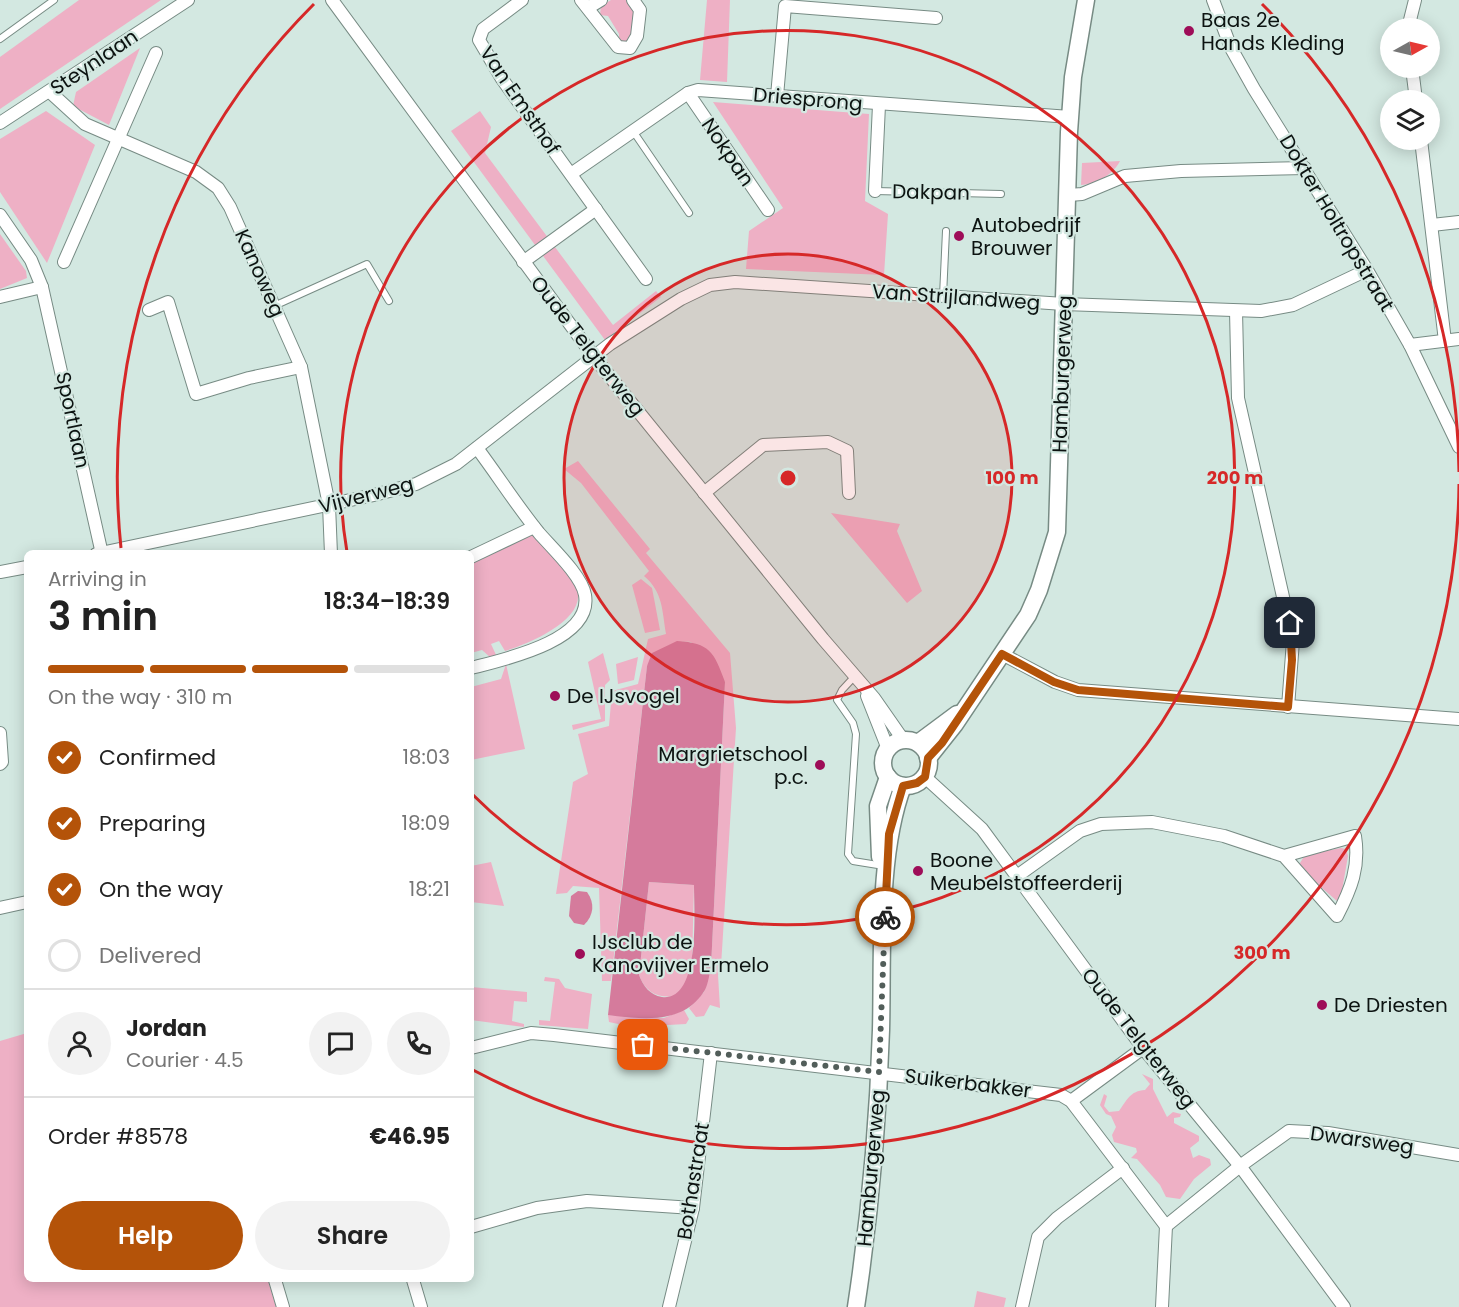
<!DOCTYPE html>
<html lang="en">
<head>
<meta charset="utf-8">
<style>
	body { margin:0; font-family:Poppins,sans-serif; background:#f2f2f2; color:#222; height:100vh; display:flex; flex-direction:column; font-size:22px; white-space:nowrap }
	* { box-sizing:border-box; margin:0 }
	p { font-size:20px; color:#767676 }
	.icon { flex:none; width:33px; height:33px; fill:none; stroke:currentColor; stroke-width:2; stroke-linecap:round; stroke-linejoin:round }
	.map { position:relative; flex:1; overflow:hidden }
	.side { position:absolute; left:24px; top:550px; width:450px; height:732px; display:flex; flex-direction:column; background:#fff; border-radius:9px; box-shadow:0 3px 15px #0003 }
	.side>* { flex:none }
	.needle { width:39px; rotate:82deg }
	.controls { position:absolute; left:1380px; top:18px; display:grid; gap:12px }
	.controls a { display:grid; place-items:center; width:60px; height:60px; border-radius:50%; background:#fff; box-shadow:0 3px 15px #0003; font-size:30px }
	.pin { position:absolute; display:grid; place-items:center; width:51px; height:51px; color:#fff; margin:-26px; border-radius:12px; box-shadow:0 3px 9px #0006 }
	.courier { position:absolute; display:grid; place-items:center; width:60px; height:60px; margin:-30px; border:4px solid #b45309; border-radius:50%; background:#fff; color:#222; box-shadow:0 2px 8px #0007 }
	.headline em { font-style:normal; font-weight:600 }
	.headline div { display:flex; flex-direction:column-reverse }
	.headline { display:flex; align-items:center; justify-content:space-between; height:102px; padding:0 24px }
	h1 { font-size:39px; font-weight:600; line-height:45px }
	.bar { display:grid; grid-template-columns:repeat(4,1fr); gap:9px 6px; align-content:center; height:72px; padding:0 24px }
	.bar i { height:8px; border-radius:4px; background:#e0e0e0 }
	.bar .current { background:#b45309 }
	.bar p { grid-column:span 4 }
	.line { display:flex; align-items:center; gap:15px; padding:0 24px; border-top:2px solid #e0e0e0 }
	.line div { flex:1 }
	.round { display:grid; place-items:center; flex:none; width:63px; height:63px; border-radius:32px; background:#f2f2f2 }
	ol { padding:0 24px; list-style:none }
	li { display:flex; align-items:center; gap:18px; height:66px }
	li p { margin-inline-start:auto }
	li .icon { padding:6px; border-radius:50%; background:#b45309; color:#fff; stroke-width:4 }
	li:last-child { color:#767676 }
	li i { width:33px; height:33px; border:3px solid #e0e0e0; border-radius:50% }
	.cta { display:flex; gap:12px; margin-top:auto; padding:12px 24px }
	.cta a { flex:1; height:69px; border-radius:36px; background:#b45309; color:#fff; font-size:24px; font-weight:600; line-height:69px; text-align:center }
	.cta a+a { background:#f2f2f2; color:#222 }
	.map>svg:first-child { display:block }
	.green { fill:#eeb0c5 }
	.water { fill:#d57b9c; fill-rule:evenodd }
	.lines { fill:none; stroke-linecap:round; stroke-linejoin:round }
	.service-casing { stroke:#778b84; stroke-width:8 }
	.minor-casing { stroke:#778b84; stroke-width:14 }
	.tertiary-casing { stroke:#778b84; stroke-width:19 }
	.service { stroke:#fff; stroke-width:6 }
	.minor { stroke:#fff; stroke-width:12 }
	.tertiary { stroke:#fff; stroke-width:16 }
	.done { stroke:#525e5a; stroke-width:6; stroke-dasharray:0 10.8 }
	.route { stroke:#b45309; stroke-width:8 }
	.ring { fill:none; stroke:#d62828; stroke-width:3 }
	.poi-dot { fill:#9e0d58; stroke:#d3e8e1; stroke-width:2 }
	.labels { text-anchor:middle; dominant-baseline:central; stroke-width:4.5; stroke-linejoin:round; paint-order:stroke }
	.poi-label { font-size:20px; fill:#0c1311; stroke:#d3e8e1; text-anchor:start }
	.street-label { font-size:20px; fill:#0c1311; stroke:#d3e8e1 }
	.centre { fill:#d62828; stroke:#d3e8e1; stroke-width:3 }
	.ring-label { font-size:18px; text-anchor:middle; font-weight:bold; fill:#d62828; stroke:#d3e8e1; stroke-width:4.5; stroke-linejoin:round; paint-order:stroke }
</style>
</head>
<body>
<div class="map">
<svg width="1459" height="1307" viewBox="0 0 1459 1307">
	<rect width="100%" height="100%" fill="#d3e8e1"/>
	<g class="green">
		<polygon points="79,0 161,0 0,109 0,57"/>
		<polygon points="611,0 627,0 635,12 629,43 619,41 619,34 608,16 600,15 601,6"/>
		<polygon points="707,0 730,0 727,82 700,80"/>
		<polygon points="140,48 109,125 73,106 76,92"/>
		<polygon points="713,102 869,114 865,201 888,214 884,275 746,269 749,231 783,208"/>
		<polygon points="46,111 95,145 47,263 0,192 0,139"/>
		<polygon points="480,111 491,127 485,153 613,325 656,291 661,297 605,340 451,131"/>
		<path d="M1120,161C1113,175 1096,184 1081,185L1082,163Z"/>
		<polygon points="0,234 26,271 27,278 0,289"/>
		<path d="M578,461L650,549L646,553L730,653L736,728L721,966L718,975L720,1008L710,1005L704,1016L696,1017L689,1008L704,992L711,967L725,682L691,642C668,640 661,650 647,666L611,981H602L599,888L573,886L567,893L556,894L573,782L588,774L578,734L609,726L612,691L638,684L648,639L666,634C662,610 663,592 644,576L649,571L581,483L564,469Z"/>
		<polygon points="831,513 900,524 897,531 922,591 907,603"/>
		<path d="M534,533C545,547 571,572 577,589C587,620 528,644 505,651L499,641L491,644L497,657L491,658L482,650L471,653V562Z"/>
		<polygon points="641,579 652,588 660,630 645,633 632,585"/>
		<polygon points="603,653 610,680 605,685 605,721 573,730 572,725 601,719 588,662"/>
		<polygon points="638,657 634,680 618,684 616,664"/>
		<polygon points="506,664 525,749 471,760 471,687 501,679"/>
		<polygon points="1341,848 1346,849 1348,856 1341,896 1337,901 1301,870 1300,863 1305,855"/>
		<polygon points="491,862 504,906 471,902 471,866"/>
		<path d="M649,882L694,885L692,964L687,983L675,996C657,998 646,993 639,975Z"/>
		<polygon points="545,977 559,979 565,988 592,994 588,1029 539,1025 539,1020 550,1021 555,982 544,981"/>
		<polygon points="471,987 527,992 527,1002 514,1001 512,1021 524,1024 524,1027 471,1020"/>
		<polygon points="684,1010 689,1019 686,1024 632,1027 609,1022 608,1015 664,1018"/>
		<polygon points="27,1033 27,1280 268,1280 276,1307 0,1307 0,1041"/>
		<path d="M1142,1074L1153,1079V1089L1167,1117L1173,1112L1181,1114L1180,1117L1174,1118V1123L1199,1136V1141L1190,1148L1193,1158L1199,1155L1210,1159L1211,1165L1194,1179L1180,1199L1166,1197L1160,1185L1137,1159L1131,1158L1137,1152L1136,1148L1114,1142L1112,1135L1116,1127L1111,1116L1106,1114L1100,1105L1104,1094L1107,1096L1104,1106L1109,1112L1119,1111C1127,1100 1130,1091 1145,1090L1150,1084Z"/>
		<polygon points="977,1291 1006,1298 1004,1307 974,1307"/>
	</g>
	<g class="water">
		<path d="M677,641C710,643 714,652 725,682L711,967C709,975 708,987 703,993C681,1025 641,1019 608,1015L647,666L652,653ZM649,882L694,885C694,910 701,1002 662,997C650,995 643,986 639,975Z"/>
		<path d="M578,891L587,892C595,903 594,915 584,925L574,923L569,916L571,896Z"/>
	</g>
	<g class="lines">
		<g class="service-casing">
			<g id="service">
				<polyline points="0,39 54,0"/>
				<polyline points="633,131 689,213"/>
				<polyline points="875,191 1001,194"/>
				<polyline points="943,296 946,231"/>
				<polyline points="274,306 367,264 389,301"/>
				<polyline points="855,676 842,690 837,700 853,723 856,734 848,854 853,861 884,866"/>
			</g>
		</g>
		<g class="minor-casing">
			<g id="minor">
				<polyline points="332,0 594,357 823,639 874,698 904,741"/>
				<polyline points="522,0 483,29 479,40 502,79 646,279"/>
				<polyline points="581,0 618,47 630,48 637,36 640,10 633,0"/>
				<polyline points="1213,0 1231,48 1254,89 1367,270 1410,345 1459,447"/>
				<polyline points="588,8 601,0"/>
				<polyline points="1408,28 1415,0"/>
				<polyline points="1412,68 1416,100"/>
				<polyline points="50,92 85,124 196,172 218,188 230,207 301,367 329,505 331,554"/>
				<polyline points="688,93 768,210"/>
				<polyline points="777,96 785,6 936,18"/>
				<polyline points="0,123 188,0"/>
				<polyline points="1421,140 1445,341"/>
				<polyline points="571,174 688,93 698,90 1070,117"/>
				<polyline points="875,191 879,105"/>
				<polyline points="1069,195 1082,194 1125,176 1181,171 1305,168"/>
				<polyline points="0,215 31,260 42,287 102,554"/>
				<polyline points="1432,225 1459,222"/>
				<polyline points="64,262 156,53"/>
				<polyline points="523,262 596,209"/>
				<polyline points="0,297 42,287"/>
				<polyline points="149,310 168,302 196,394 249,378 301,367"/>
				<polyline points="1236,311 1238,398 1293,641 1288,707"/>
				<polyline points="1410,345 1459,339"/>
				<polyline points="704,493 763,445 828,442 847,451 849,493"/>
				<polyline points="96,554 374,495 416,484 456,464 610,344 681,299 710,285 735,282 1064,304 1261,311 1293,305 1367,270"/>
				<polyline points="471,557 534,527"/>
				<polyline points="0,572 27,567"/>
				<polyline points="1002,654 1055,682 1078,690 1459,719"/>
				<path d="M471,668C502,660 593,641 585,595C582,576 552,548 539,533C517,506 498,476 477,448"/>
				<polyline points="867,696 888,749"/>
				<polyline points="0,733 2,762 0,764"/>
				<polyline points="925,777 982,829 1143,1048 1240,1166 1344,1307"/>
				<path d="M1017,876L1080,831L1101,824L1152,822L1224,836L1284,856L1337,916C1351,889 1360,867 1355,836L1284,856"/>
				<polyline points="0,908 27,902"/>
				<polyline points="471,1048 531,1033 554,1035 1061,1095 1071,1101 1166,1226 1240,1166 1289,1131 1328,1133 1459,1155"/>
				<polyline points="1071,1101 1143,1048"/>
				<polyline points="471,1227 537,1208 587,1201 693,1208"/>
				<polyline points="275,1280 283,1307"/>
				<polyline points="413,1280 421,1307"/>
				<polyline points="669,1307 693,1208 711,1053"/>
				<polyline points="1022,1307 1038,1237 1057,1218 1123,1168"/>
				<polyline points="1162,1307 1166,1226"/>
			</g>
		</g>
		<g class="tertiary-casing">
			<g id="tertiary">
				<circle cx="906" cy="763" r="23"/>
				<polyline points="918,743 957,714"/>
				<polyline points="928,758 955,724 1028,615 1039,590 1057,532 1069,132 1073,77 1086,0"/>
				<polyline points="880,857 878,806 888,777"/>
				<path d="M856,1307C870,1215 878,1123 881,1030C883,955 877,855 903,786"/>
			</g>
		</g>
		<use href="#service" class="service"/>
		<use href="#minor" class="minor"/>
		<use href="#tertiary" class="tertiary"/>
	</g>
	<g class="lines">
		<polyline class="done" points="643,1045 879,1072 885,917"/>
		<polyline class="route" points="885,917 889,834 903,786 917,783 925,777 928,758 942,743 1002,654 1054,682 1078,690 1288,707 1292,660 1290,623"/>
	</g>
	<circle cx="788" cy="478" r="224" fill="#d62828" fill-opacity=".12"/>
	<g class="ring">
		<circle cx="788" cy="478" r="224"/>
		<path d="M347 552A447 447 0 1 1 472 794"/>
		<path d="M1459 484A671 671 0 0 1 473 1070M121 548A671 671 0 0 1 314 4M1262 4A671 671 0 0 1 1459 472"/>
	</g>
	<g class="poi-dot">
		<circle cx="1189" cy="31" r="6"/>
		<circle cx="959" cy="236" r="6"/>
		<circle cx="555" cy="696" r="6"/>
		<circle cx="820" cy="765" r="6"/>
		<circle cx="918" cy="871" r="6"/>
		<circle cx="580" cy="954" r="6"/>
		<circle cx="1322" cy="1005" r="6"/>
	</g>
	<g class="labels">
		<g class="poi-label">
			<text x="1201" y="20">Baas 2e<tspan x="1201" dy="23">Hands Kleding</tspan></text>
			<text x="971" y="225">Autobedrijf<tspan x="971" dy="23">Brouwer</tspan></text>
			<text x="567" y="696">De IJsvogel</text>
			<text x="808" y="754" text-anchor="end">Margrietschool<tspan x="808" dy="23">p.c.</tspan></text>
			<text x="930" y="860">Boone<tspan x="930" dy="23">Meubelstoffeerderij</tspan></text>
			<text x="592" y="942">IJsclub de<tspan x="592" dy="23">Kanovijver Ermelo</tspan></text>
			<text x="1334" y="1005">De Driesten</text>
		</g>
		<g class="street-label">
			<text transform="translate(94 62) rotate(-34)">Steynlaan</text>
			<text transform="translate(808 99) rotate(5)">Driesprong</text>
			<text transform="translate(520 100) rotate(56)">Van Emsthof</text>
			<text transform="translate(728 152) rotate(56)">Nokpan</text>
			<text transform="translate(931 192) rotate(1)">Dakpan</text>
			<text transform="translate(1337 223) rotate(59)">Dokter Holtropstraat</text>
			<text transform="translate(260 273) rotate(66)">Kanoweg</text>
			<text transform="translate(956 297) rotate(4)">Van Strijlandweg</text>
			<text transform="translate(588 346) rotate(52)">Oude Telgterweg</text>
			<text transform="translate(1062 374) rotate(-88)">Hamburgerweg</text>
			<text transform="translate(73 420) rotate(78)">Sportlaan</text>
			<text transform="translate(366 495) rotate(-14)">Vijverweg</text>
			<text transform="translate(1139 1038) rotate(52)">Oude Telgterweg</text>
			<text transform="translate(968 1083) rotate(7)">Suikerbakker</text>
			<text transform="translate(1362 1140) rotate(8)">Dwarsweg</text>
			<text transform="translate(871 1168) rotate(-85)">Hamburgerweg</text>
			<text transform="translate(693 1181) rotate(-81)">Bothastraat</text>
		</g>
	</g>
	<circle cx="788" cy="478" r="9" class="centre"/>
	<g class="ring-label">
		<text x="1012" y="484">100 m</text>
		<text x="1235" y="484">200 m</text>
		<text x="1262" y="959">300 m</text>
	</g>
</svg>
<div class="controls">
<a><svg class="needle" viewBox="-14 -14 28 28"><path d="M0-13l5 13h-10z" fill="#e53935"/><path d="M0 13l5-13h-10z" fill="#767676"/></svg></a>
<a><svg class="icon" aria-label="layers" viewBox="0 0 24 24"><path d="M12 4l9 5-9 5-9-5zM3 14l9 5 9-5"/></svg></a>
</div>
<div class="pin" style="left:643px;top:1045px;background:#ea580c"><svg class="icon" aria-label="bag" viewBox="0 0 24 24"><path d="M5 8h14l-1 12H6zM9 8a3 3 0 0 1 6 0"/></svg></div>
<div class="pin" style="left:1290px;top:623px;background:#1f2937"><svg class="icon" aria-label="home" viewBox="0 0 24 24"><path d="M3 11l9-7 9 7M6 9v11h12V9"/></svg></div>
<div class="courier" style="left:885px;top:917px"><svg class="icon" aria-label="bike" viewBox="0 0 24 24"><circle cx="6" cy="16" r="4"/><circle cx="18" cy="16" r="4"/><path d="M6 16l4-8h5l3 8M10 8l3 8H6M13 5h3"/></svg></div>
<section class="side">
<div class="headline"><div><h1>3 min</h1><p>Arriving in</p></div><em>18:34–18:39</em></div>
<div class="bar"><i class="current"></i><i class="current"></i><i class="current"></i><i></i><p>On the way · 310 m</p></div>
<ol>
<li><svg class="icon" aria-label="check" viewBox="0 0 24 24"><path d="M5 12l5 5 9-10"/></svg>Confirmed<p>18:03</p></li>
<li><svg class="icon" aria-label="check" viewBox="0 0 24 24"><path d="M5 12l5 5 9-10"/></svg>Preparing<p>18:09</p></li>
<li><svg class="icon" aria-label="check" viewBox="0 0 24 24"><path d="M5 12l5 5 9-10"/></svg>On the way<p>18:21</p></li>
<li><i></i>Delivered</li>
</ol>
<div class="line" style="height:108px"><a class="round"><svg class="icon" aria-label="person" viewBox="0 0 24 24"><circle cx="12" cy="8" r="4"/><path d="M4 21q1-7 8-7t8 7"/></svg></a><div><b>Jordan</b><p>Courier · 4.5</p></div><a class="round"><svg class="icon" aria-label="chat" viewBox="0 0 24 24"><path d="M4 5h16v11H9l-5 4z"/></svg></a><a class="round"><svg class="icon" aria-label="phone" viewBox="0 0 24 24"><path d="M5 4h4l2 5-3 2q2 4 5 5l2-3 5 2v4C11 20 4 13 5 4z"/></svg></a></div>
<div class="line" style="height:78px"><div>Order #8578</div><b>€46.95</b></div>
<div class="cta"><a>Help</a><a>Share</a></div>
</section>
</div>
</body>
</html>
